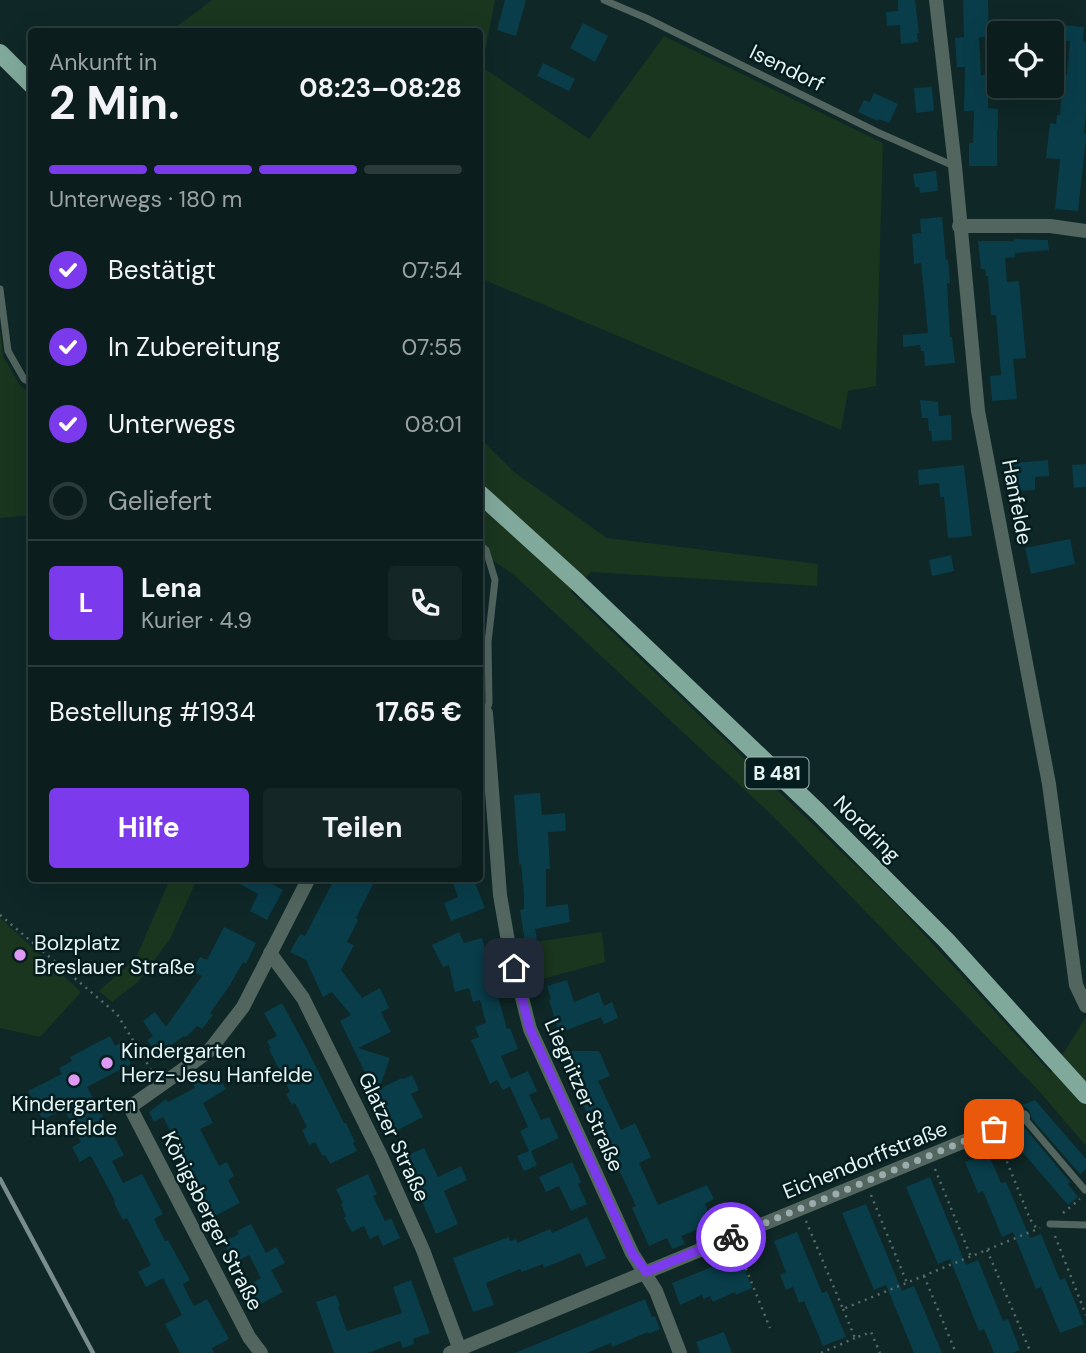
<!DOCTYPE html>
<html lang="de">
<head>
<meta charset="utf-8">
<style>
	body { margin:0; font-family:"DM Sans",sans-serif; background:#142626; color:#f1f3f6; height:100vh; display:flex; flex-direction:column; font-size:26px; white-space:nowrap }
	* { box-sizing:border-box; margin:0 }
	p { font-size:23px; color:#9aa2a4 }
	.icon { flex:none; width:38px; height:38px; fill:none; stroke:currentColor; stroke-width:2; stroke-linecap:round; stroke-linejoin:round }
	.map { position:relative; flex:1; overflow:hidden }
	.panel { position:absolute; left:28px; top:28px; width:455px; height:854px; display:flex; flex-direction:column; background:#0b1d1d; border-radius:7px; box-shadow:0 7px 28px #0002,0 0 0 2px #2b3b3b }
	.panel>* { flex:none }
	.buttons { position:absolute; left:987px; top:21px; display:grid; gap:14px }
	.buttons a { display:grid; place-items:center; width:77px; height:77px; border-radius:7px; background:#0b1d1d; box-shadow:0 7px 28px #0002,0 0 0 2px #2b3b3b; font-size:35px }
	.pin { position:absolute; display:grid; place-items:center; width:60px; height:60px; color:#fff; margin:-30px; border-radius:14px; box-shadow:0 4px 10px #0006 }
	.courier { position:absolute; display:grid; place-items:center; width:70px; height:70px; margin:-35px; border:5px solid #7c3aed; border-radius:50%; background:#fff; color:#222; box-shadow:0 2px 9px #0007 }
	.head em { font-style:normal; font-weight:700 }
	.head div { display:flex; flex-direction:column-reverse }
	.head { display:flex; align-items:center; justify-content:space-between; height:119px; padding:0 21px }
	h1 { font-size:46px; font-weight:700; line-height:52px }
	.bar { display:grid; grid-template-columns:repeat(4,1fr); gap:10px 7px; align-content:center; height:84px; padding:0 21px }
	.bar i { height:9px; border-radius:5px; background:#2b3b3b }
	.bar .current { background:#7c3aed }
	.bar p { grid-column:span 4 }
	.line { display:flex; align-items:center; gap:18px; padding:0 21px; border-top:2px solid #2b3b3b }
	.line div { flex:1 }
	.round { display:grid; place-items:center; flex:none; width:74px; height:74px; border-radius:7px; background:#142626 }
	ol { padding:0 21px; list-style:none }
	li { display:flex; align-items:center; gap:21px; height:77px }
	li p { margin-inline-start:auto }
	li .icon { padding:7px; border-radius:50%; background:#7c3aed; color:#fff; stroke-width:4 }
	li:last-child { color:#9aa2a4 }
	li i { width:38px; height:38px; border:4px solid #2b3b3b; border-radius:50% }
	.button { display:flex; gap:14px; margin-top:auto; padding:14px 21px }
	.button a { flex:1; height:80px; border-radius:7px; background:#7c3aed; color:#fff; font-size:28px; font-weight:700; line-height:80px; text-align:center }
	.button a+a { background:#142626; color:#f1f3f6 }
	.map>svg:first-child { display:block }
	.green { fill:#1a361f }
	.building { fill:#093d4a }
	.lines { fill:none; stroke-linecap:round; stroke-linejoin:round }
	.path { stroke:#566b6b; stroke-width:2.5; stroke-dasharray:2 5; stroke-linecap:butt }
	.lane { stroke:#52655f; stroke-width:7 }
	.street { stroke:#52655f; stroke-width:14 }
	.primary { stroke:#81a99b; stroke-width:18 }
	.rail { stroke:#7a8d8d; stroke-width:4.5 }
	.done { stroke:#9bacac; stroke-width:7; stroke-dasharray:0 12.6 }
	.route { stroke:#7c3aed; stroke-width:9 }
	.poi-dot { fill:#dd99f3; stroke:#051d1e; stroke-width:2.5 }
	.labels { text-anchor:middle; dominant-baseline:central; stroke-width:5; stroke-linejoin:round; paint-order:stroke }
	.shield { fill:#051d1e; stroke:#a2b4b4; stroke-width:2 }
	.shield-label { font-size:19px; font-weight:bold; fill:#e6f4f4 }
	.street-label { font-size:21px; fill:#e6f4f4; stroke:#051d1e }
	.poi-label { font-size:21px; fill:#e6f4f4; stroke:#051d1e; text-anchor:start }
</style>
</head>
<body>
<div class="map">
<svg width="1086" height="1353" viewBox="0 0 1086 1353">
	<rect width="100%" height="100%" fill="#0f2727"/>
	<g class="green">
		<polygon points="212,0 495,0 482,67 589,139 664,36 883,143 876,386 848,391 841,430 480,278 480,32 171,31"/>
		<polygon points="0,329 3,356 21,387 32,393 31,515 0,518"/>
		<polygon points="480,438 514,472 607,538 818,564 817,586 591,572 571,592 898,906 1051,1073 1086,1017 1086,1146 1040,1092 775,818 513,574 482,553 480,555"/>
		<polygon points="170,879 197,879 170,939 138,982 112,1002 99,991 136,958"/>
		<polygon points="0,918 81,992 40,1037 0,1028"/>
		<polygon points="602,932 605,962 524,984 515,945"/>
	</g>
	<g class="building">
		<polygon points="505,0 526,0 516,36 497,30"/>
		<polygon points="898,0 915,0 919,33 917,33 918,42 901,44 900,25 887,26 886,12 898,11"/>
		<polygon points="963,0 988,0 989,37 979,37 981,75 988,75 988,108 998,109 998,129 997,129 997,166 969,166 969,143 973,143 974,111 964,111 965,67 957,67 955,38 964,37"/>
		<polygon points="583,23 608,36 595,62 570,48"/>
		<polygon points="1062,25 1084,27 1083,41 1086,42 1086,113 1084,134 1086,134 1086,140 1078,211 1055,209 1060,159 1046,158 1050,123 1056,124 1057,115 1060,115 1063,75 1067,75 1070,41 1061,40"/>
		<polygon points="543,63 575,79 569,91 537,76"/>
		<polygon points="932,87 934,111 916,113 914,88"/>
		<polygon points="874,93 898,104 889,123 879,119 878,121 858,112 864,100 870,102"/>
		<polygon points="936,171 938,191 920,193 919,187 915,187 913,174"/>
		<polygon points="942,217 946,260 948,259 950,283 947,283 950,337 952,337 955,363 925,366 924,351 921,351 920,345 903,347 903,335 928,333 921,263 914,264 912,234 921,233 920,219"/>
		<polygon points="1014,239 1048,240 1049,250 1015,253 1015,257 1005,258 1007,282 1019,281 1026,358 1013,359 1017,399 992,401 990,376 1001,375 996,315 991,315 988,276 986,276 985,269 981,269 978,241 1014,241"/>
		<polygon points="920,400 938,402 939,416 951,415 952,440 932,441 931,431 929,431 928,418 922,418"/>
		<polygon points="1048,460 1049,476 1035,477 1035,490 1015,491 1015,484 1008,484 1007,464"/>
		<polygon points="1086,464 1086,487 1074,488 1072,465"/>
		<polygon points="964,465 972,536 948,538 944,497 940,497 939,483 919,485 918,470"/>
		<polygon points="1070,539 1075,564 1031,574 1025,548"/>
		<polygon points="951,555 954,571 932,576 929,560"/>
		<polygon points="540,793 542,815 565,813 566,831 548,832 550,869 546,869 546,907 568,904 570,922 535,929 537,939 525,942 520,910 524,909 524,895 521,864 519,865 514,795"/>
		<polygon points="229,878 261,878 283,890 267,920 250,911 258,894"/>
		<polygon points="335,878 376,878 356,918 358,920 347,942 354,945 341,970 362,998 380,988 389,1008 381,1012 391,1032 358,1048 390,1058 379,1089 402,1078 403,1079 412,1075 419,1090 411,1094 423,1117 394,1132 340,1021 351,1015 332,992 323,997 306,960 290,952 300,934 305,936"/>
		<polygon points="451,878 473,878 485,908 451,921 444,903 458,897"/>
		<polygon points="224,927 256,943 246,964 243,962 230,985 210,1013 213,1015 202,1029 197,1026 186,1037 184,1036 157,1055 147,1040 153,1036 143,1021 155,1012 166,1027 202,976 192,971 200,957 207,960"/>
		<polygon points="459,932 464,943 482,938 507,1029 510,1028 518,1049 501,1056 511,1079 528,1071 537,1091 529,1095 541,1120 549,1117 559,1138 531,1151 537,1165 524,1171 517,1156 529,1151 520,1131 528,1127 510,1087 503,1090 497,1080 490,1084 471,1040 479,1037 475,1027 486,1023 480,1000 473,1002 469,988 455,992 449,965 443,967 432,945"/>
		<polygon points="567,980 574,1002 599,992 604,1006 612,1002 618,1018 604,1024 601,1017 559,1033 549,1000 551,999 547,986"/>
		<polygon points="282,1003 307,1049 344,1123 346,1123 355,1142 353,1143 357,1151 330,1164 326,1156 322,1155 315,1142 309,1145 302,1130 307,1127 295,1103 292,1105 286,1094 290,1092 269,1049 271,1048 267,1041 277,1036 264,1013"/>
		<polygon points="110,1036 115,1046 120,1043 131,1064 87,1087 124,1155 112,1161 123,1183 142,1174 163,1214 154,1219 165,1241 168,1240 190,1280 183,1284 188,1295 194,1306 207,1299 229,1339 212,1348 214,1353 180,1353 165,1324 182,1315 163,1278 146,1287 138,1272 151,1265 127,1218 123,1220 115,1205 114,1199 92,1158 90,1156 80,1162 72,1147 81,1142 64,1109 43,1120 28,1091 62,1074 59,1068 72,1061 70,1057"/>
		<polygon points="571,1051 599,1051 610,1076 598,1081 621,1130 635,1123 651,1157 639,1163 658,1205 707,1185 714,1199 705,1204 713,1223 681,1236 685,1244 672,1249 667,1238 649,1246 632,1208 636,1206 599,1127 595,1128 586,1111 562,1055"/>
		<polygon points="215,1070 226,1089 203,1103 213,1123 200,1129 219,1166 227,1162 234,1176 228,1180 240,1203 211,1218 172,1144 176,1142 163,1117 154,1122 149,1112 166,1099 168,1102 195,1088 192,1082"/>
		<polygon points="1035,1100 1086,1159 1086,1169 1080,1174 1032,1119 1029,1110 1022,1105"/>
		<polygon points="1024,1127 1070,1182 1068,1184 1078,1197 1068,1205 1018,1147 1015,1150 1006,1140 1018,1130"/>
		<polygon points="424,1148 438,1177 461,1166 467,1180 444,1191 458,1224 436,1234 419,1194 422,1193 414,1177 416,1176 406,1156"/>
		<polygon points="988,1153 1001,1183 1006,1182 1030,1238 1041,1234 1060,1280 1065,1278 1084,1324 1060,1333 1041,1287 1036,1289 1013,1232 1002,1237 983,1191 978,1193 965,1162"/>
		<polygon points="572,1162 581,1182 578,1184 587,1204 571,1211 559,1186 546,1192 539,1177"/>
		<polygon points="368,1174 377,1194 373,1196 385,1221 391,1218 400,1238 383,1246 378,1235 370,1239 364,1226 352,1232 344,1218 346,1216 341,1204 343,1203 336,1189"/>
		<polygon points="930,1177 966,1265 978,1260 1003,1321 1008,1319 1020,1350 1013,1353 994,1353 984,1329 979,1331 950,1259 938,1264 906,1187"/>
		<polygon points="866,1204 902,1291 914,1286 942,1353 914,1353 886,1285 874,1290 842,1213"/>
		<polygon points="587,1217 606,1258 586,1267 580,1253 544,1268 543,1264 522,1272 520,1269 486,1283 494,1305 473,1312 453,1258 509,1237 510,1241 516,1239 517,1243 550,1229 552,1233"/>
		<polygon points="251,1224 266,1253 276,1247 285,1263 271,1270 283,1292 259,1305 248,1285 261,1278 249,1255 234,1263 223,1242 239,1234 237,1231"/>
		<polygon points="797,1232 822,1293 827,1291 846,1337 823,1346 804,1301 799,1303 793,1287 786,1290 780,1275 786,1272 774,1241"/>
		<polygon points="739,1256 752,1288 736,1295 735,1292 713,1302 710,1296 703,1299 702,1295 680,1305 672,1283"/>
		<polygon points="411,1280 430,1333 413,1339 414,1344 403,1348 400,1341 368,1353 334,1353 316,1302 336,1295 340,1306 338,1307 347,1331 402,1313 393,1287"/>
		<polygon points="645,1299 652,1317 655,1316 660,1329 649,1334 648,1332 643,1334 612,1347 611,1343 587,1353 515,1353"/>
		<polygon points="724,1332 732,1353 700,1353 696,1342"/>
	</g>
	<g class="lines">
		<g class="path">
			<polyline points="0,915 117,1014 153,1073"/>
			<polyline points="999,1142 1030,1219 1037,1229"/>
			<polyline points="935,1169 971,1257"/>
			<polyline points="871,1195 907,1283"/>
			<polyline points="1063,1213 1080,1199"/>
			<polyline points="806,1221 843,1309 1040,1228"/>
			<polyline points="1055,1236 1086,1315"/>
			<polyline points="738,1249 770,1328"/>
			<polyline points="987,1250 1031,1353"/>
			<polyline points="924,1276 956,1353"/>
			<polyline points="843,1309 855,1338 871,1332 880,1353"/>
			<polyline points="821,1353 855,1338"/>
		</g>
		<g class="lane">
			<polyline points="604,0 646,18 877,132 954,166"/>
			<polyline points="0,289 8,351 24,379 32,383"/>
			<polyline points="480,545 486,550 495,580 488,642 489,703 486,713"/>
			<polyline points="1023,1117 1085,1190"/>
			<polyline points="1050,1224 1086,1225"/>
		</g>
		<g class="street">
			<polyline points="936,0 955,166 978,411 1049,784 1076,985 1086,1006"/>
			<polyline points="959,226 1050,226 1086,231"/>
			<polyline points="480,713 486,713 500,895 509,947 530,1029 632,1253 656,1291 680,1353"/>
			<polyline points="270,953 303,998 381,1156 423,1250 460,1350"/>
			<polyline points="261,1353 249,1337 130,1107 209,1051 243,1007 309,878"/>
			<polyline points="450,1353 1023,1117"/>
		</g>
		<g class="primary">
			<polyline points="0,53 32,85"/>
			<polyline points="480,494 577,582 818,812 946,940 1086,1095"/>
		</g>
		<polyline class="rail" points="0,1179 93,1353"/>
	</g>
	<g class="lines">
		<polyline class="done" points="731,1237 994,1129"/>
		<polyline class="route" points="514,968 530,1029 632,1253 646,1272 731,1237"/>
	</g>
	<g class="poi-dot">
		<circle cx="20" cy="955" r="7"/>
		<circle cx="107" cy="1063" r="7"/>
		<circle cx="74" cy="1080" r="7"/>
	</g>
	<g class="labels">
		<rect class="shield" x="745.5" y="757.5" width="63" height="31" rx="5"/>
		<g class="shield-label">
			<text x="777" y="773">B 481</text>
		</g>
		<g class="street-label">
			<text transform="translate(787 68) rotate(26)">Isendorf</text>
			<text transform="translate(1017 502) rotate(79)">Hanfelde</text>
			<text transform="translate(867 829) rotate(45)">Nordring</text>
			<text transform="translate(584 1095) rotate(66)">Liegnitzer Straße</text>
			<text transform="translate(394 1137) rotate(65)">Glatzer Straße</text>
			<text transform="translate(865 1160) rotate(-22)">Eichendorffstraße</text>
			<text transform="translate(212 1221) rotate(63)">Königsberger Straße</text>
		</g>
		<g class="poi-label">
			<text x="34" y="943">Bolzplatz<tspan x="34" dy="24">Breslauer Straße</tspan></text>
			<text x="121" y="1051">Kindergarten<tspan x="121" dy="24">Herz-Jesu Hanfelde</tspan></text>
			<text x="74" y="1104" text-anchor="middle">Kindergarten<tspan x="74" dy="24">Hanfelde</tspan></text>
		</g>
	</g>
</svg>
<div class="buttons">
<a><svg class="icon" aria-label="locate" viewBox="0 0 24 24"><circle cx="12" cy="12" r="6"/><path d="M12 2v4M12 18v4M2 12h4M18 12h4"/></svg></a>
</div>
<div class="pin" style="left:994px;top:1129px;background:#ea580c"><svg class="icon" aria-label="bag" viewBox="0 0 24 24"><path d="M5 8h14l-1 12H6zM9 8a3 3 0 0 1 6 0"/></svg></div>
<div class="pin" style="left:514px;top:968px;background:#1f2937"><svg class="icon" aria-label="home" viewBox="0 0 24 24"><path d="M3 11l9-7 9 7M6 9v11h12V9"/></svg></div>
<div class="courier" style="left:731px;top:1237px"><svg class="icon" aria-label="bike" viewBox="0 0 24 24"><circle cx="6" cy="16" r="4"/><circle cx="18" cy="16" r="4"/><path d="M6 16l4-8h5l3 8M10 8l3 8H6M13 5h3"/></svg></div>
<section class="panel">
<div class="head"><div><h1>2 Min.</h1><p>Ankunft in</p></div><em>08:23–08:28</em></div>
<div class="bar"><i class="current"></i><i class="current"></i><i class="current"></i><i></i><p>Unterwegs · 180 m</p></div>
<ol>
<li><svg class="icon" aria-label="check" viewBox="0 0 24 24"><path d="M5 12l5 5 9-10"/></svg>Bestätigt<p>07:54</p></li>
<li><svg class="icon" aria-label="check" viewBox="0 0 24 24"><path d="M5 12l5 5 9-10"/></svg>In Zubereitung<p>07:55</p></li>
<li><svg class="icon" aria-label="check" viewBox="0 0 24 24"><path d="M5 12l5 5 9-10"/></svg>Unterwegs<p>08:01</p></li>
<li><i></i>Geliefert</li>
</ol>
<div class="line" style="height:126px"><b class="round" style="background:#7c3aed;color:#fff">L</b><div><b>Lena</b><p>Kurier · 4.9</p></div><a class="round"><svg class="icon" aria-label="phone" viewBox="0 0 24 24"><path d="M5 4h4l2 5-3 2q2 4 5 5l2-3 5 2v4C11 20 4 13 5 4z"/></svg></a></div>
<div class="line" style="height:91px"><div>Bestellung #1934</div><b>17.65 €</b></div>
<div class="button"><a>Hilfe</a><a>Teilen</a></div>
</section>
</div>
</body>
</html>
